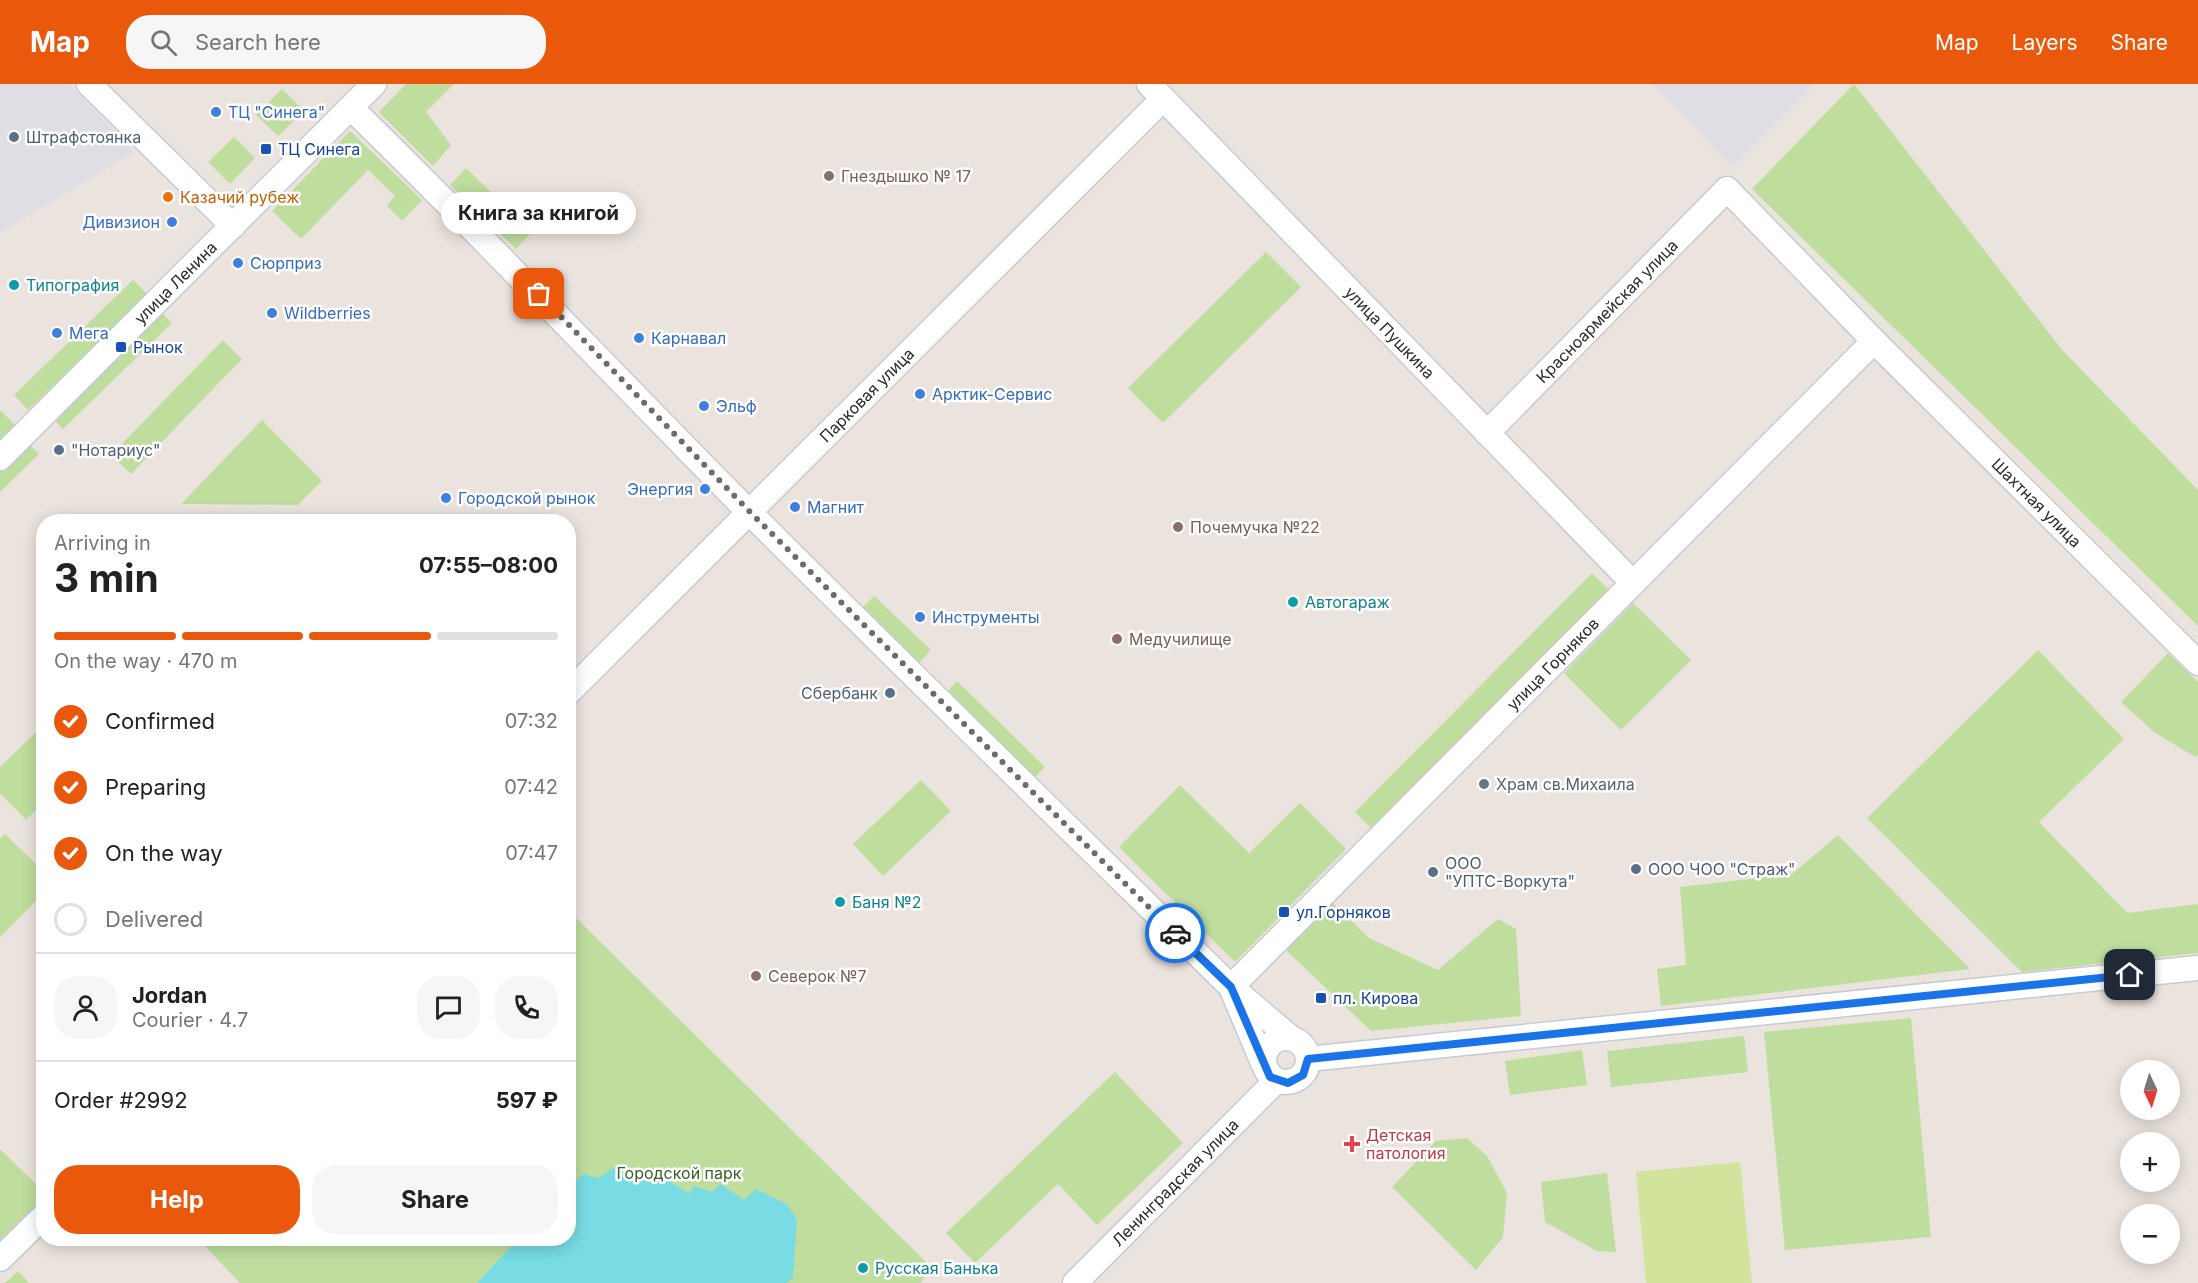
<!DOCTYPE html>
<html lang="en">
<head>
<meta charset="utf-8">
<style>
	body { margin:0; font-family:Inter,sans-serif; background:#f6f6f6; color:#222; height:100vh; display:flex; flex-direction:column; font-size:22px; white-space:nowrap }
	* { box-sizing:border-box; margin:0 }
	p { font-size:20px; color:#767676 }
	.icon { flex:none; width:33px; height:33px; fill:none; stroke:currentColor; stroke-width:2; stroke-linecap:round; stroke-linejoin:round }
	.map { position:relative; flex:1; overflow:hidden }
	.drawer { position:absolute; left:36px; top:430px; width:540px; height:732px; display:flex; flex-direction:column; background:#fff; border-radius:24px; box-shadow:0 3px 15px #0003 }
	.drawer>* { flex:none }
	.needle { width:39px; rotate:176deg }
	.controls { position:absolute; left:2120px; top:976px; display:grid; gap:12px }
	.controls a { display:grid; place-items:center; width:60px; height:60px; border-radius:50%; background:#fff; box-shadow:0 3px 15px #0003; font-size:30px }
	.pin { position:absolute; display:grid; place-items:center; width:51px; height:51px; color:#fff; margin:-26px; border-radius:12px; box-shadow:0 3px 9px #0006 }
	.courier { position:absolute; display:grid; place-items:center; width:60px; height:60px; margin:-30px; border:4px solid #1a73e8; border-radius:50%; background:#fff; color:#222; box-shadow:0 2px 8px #0007 }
	.bubble { position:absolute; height:42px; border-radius:21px; background:#fff; box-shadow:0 3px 15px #0003; font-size:20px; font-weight:700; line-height:42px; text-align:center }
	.head em { font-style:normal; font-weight:700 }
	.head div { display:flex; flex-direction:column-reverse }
	.head { display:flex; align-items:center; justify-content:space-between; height:102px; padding:0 18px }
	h1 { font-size:39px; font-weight:700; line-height:45px }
	.bar { display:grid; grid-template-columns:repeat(4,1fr); gap:9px 6px; align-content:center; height:72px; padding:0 18px }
	.bar i { height:8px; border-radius:4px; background:#e0e0e0 }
	.bar .active { background:#ea580c }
	.bar p { grid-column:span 4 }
	.line { display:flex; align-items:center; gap:15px; padding:0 18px; border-top:2px solid #e0e0e0 }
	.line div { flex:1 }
	.round { display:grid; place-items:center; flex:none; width:63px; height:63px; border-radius:24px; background:#f6f6f6 }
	ol { padding:0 18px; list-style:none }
	li { display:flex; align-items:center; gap:18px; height:66px }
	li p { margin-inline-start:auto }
	li .icon { padding:6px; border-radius:50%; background:#ea580c; color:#fff; stroke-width:4 }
	li:last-child { color:#767676 }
	li i { width:33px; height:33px; border:3px solid #e0e0e0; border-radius:50% }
	.action { display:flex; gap:12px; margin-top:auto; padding:12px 18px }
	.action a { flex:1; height:69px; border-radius:24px; background:#ea580c; color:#fff; font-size:24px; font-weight:700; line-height:69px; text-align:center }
	.action a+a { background:#f6f6f6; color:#222 }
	header { display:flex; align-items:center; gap:36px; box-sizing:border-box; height:84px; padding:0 30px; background:#ea580c; color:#fff }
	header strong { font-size:28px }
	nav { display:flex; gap:33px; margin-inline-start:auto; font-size:21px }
	.search { width:420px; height:54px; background:#f6f6f6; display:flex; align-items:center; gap:15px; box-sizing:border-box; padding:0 21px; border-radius:24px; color:#767676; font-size:22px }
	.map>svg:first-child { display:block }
	.industrial { fill:#dedee4 }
	.green { fill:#bfde9e }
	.pitch { fill:#d2e49b }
	.water { fill:#79dce5 }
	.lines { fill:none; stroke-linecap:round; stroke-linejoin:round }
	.secondary-casing { stroke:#c6cbd3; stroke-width:27 }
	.secondary { stroke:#fff; stroke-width:24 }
	.done { stroke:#6e6b6a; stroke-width:6; stroke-dasharray:0 10.8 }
	.route { stroke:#1a73e8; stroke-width:8 }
	.shop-dot { fill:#3f7fe0; stroke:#fff; stroke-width:2 }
	.service-dot { fill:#5c6f8a; stroke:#fff; stroke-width:2 }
	.transit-dot { fill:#1a4fb4; stroke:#fff; stroke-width:2 }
	.education-dot { fill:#8d6e63; stroke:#fff; stroke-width:2 }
	.food-dot { fill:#e8710a; stroke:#fff; stroke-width:2 }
	.culture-dot { fill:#0f9aa8; stroke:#fff; stroke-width:2 }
	.worship-dot { fill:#6b7280; stroke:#fff; stroke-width:2 }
	.health-dot { fill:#e0444e; stroke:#fff; stroke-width:2 }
	.labels { text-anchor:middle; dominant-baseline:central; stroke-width:5; stroke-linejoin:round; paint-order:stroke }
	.shop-label { font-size:16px; fill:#366cbe; stroke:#fff; text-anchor:start }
	.service-label { font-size:16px; fill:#4e5e75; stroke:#fff; text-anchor:start }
	.transit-label { font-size:16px; fill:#164399; stroke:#fff; text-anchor:start }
	.education-label { font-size:16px; fill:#785e54; stroke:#fff; text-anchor:start }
	.food-label { font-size:16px; fill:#c56008; stroke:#fff; text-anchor:start }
	.street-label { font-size:16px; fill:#2b2b2b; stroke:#fff }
	.culture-label { font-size:16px; fill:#0d838f; stroke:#fff; text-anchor:start }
	.worship-label { font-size:16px; fill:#5b616d; stroke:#fff; text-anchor:start }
	.health-label { font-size:16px; fill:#be3a42; stroke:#fff; text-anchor:start }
	.park-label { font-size:16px; fill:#396220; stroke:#fff }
</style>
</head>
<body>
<header>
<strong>Map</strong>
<div class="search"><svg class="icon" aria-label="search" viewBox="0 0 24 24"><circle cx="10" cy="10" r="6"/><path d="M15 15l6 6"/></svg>Search here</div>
<nav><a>Map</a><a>Layers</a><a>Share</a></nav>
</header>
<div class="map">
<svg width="2198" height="1199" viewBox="0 0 2198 1199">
	<rect width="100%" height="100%" fill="#ebe3de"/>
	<g class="industrial">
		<polygon points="0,0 69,0 134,68 0,149"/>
		<polygon points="1652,0 1815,0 1732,83"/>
	</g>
	<g class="green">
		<polygon points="406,0 454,0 426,28 451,61 433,82 379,28"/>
		<polygon points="1854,0 2064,268 2198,406 2198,542 1752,105"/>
		<polygon points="282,5 304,27 278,52 256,31"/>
		<polygon points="350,47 422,116 402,137 387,122 395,112 368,86 301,155 272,127"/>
		<polygon points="234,53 255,74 230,100 208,78"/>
		<polygon points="466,84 532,148 516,165 450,101"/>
		<polygon points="1266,168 1301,203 1163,339 1128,304"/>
		<polygon points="133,196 147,210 28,326 14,311"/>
		<polygon points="157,224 172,239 63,345 51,333"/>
		<polygon points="223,256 242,275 131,390 111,371"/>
		<polygon points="1,327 15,341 0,356 0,328"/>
		<polygon points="262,336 322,397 298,421 181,420"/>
		<polygon points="25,356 39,370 0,408 0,380"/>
		<polygon points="1592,489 1611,508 1374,747 1355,728"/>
		<polygon points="874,512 931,566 919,579 861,525"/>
		<polygon points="1633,519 1691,576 1621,646 1564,589"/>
		<polygon points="2038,566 2124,655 2039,738 2127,829 2198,820 2198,869 2022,888 1867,734"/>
		<polygon points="2168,569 2198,598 2198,671 2195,673 2154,648 2121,618"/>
		<polygon points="957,597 1045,683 1032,696 945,610"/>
		<polygon points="43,641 43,719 26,736 0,709 0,683"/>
		<polygon points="921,696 951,727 883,792 853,760"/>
		<polygon points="1180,701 1249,769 1300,719 1346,765 1235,878 1119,763"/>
		<polygon points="5,750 43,787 44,809 0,853 0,755"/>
		<polygon points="1838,751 1970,885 1661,922 1657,885 1686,881 1680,803 1792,790"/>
		<polygon points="1330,816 1369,854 1438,886 1498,835 1516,845 1521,932 1371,947 1285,865"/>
		<polygon points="569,827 933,1185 920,1199 240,1199 198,1155 568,1155"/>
		<polygon points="1911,934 1931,1153 1785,1166 1764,948"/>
		<polygon points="1744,952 1748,988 1611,1003 1607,967"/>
		<polygon points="1582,966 1587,1001 1510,1011 1505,977"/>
		<polygon points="1115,988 1183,1059 1097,1141 1058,1100 975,1179 946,1149"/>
		<polygon points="1467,1054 1487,1072 1507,1109 1503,1153 1476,1186 1392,1103 1436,1057"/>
		<polygon points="0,1065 44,1108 43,1114 0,1158"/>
		<polygon points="1607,1089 1616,1168 1597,1167 1545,1138 1541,1098"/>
		<polygon points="18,1187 29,1199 5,1199"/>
	</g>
	<polygon class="pitch" points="1740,1078 1752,1199 1646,1199 1636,1088"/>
	<polygon class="water" points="616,1082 648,1098 668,1096 689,1110 694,1102 712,1108 721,1100 744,1116 756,1105 788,1121 797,1136 793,1194 786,1199 477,1199 518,1155 568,1155 569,1103 583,1090 599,1094"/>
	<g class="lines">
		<g class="secondary-casing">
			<g id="secondary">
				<polyline points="89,0 233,142"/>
				<path id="s1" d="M1149,0L1632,498"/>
				<path d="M351,24C487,156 616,294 750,429C909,588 1070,745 1231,903L1291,954"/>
				<path id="s2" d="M1487,349L1727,105L1874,257L2198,579"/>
				<path id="s3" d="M0,374L374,0"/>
				<path id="s4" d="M568,609L1163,15"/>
				<path id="s5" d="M1231,903L1874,257"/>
				<polyline points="1233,908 1263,979"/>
				<circle cx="1286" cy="976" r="22"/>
				<polyline points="1308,975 2198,884"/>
				<polyline points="0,1175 44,1132"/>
				<path id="s6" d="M1075,1199L1276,997"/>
			</g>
		</g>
		<use href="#secondary" class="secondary"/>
	</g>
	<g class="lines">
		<polyline class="done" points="539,210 750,428 1175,849"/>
		<polyline class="route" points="1175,849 1231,903 1270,993 1288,999 1303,991 1308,975 2130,891"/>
	</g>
	<g class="shop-dot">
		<circle cx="216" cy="28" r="6"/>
		<circle cx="172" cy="138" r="6"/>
		<circle cx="238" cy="179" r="6"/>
		<circle cx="272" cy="229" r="6"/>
		<circle cx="57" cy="249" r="6"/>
		<circle cx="639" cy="254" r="6"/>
		<circle cx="920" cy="310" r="6"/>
		<circle cx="704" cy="322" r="6"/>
		<circle cx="705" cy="405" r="6"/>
		<circle cx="446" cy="414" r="6"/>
		<circle cx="795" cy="423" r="6"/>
		<circle cx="920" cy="533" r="6"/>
	</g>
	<g class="service-dot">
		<circle cx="14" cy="53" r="6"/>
		<circle cx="59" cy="366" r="6"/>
		<circle cx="890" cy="609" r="6"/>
		<circle cx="1636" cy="785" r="6"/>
		<circle cx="1433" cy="788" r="6"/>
	</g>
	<g class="transit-dot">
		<rect x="260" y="59" width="12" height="12" rx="3"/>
		<rect x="115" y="257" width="12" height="12" rx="3"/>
		<rect x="1278" y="822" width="12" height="12" rx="3"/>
		<rect x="1315" y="908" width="12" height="12" rx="3"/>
	</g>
	<g class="education-dot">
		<circle cx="829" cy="92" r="6"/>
		<circle cx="1178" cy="443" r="6"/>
		<circle cx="1117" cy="555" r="6"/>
		<circle cx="756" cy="892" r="6"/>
	</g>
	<circle class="food-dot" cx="168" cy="113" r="6"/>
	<g class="culture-dot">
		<circle cx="14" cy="201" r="6"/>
		<circle cx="1293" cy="518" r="6"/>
		<circle cx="840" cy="818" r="6"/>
		<circle cx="863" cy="1184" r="6"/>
	</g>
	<circle class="worship-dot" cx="1484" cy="700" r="6"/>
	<path class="health-dot" d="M1349 1051h6v6h6v6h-6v6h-6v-6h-6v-6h6z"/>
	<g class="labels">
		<g class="shop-label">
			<text x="228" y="28">ТЦ "Синега"</text>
			<text x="160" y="138" text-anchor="end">Дивизион</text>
			<text x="250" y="179">Сюрприз</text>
			<text x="284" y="229">Wildberries</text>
			<text x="69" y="249">Мега</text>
			<text x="651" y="254">Карнавал</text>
			<text x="932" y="310">Арктик-Сервис</text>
			<text x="716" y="322">Эльф</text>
			<text x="693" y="405" text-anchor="end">Энергия</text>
			<text x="458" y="414">Городской рынок</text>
			<text x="807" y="423">Магнит</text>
			<text x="932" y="533">Инструменты</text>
		</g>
		<g class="service-label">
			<text x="26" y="53">Штрафстоянка</text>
			<text x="71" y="366">"Нотариус"</text>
			<text x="878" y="609" text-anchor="end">Сбербанк</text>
			<text x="1445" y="779">ООО<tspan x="1445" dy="18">"УПТС-Воркута"</tspan></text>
			<text x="1648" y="785">ООО ЧОО "Страж"</text>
		</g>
		<g class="transit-label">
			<text x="278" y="65">ТЦ Синега</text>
			<text x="133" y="263">Рынок</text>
			<text x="1296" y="828">ул.Горняков</text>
			<text x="1333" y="914">пл. Кирова</text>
		</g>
		<g class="education-label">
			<text x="841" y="92">Гнездышко № 17</text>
			<text x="1190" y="443">Почемучка №22</text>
			<text x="1129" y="555">Медучилище</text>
			<text x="768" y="892">Северок №7</text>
		</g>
		<g class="food-label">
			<text x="180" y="113">Казачий рубеж</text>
		</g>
		<g class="street-label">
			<text stroke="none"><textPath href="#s3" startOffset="248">улица Ленина</textPath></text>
			<text stroke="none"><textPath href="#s2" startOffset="171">Красноармейская улица</textPath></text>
			<text stroke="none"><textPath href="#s1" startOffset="346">улица Пушкина</textPath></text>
			<text stroke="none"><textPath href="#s4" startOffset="422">Парковая улица</textPath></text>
			<text stroke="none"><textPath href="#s2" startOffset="783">Шахтная улица</textPath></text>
			<text stroke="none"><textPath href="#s5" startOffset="456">улица Горняков</textPath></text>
			<text stroke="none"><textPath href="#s6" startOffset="142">Ленинградская улица</textPath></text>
		</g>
		<g class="culture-label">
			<text x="26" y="201">Типография</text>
			<text x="1305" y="518">Автогараж</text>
			<text x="852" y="818">Баня №2</text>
			<text x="875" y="1184">Русская Банька</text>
		</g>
		<g class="worship-label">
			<text x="1496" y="700">Храм св.Михаила</text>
		</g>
		<g class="health-label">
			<text x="1366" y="1051">Детская<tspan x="1366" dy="18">патология</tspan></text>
		</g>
		<g class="park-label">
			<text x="679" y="1089">Городской парк</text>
		</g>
	</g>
</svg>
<div class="controls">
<a><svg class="needle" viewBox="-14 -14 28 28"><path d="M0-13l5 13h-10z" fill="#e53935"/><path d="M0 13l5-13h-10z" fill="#767676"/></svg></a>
<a>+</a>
<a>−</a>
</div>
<div class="pin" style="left:539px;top:210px;background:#ea580c"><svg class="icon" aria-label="bag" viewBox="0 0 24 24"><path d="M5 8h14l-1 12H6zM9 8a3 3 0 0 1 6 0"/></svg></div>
<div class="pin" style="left:2130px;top:891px;background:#1f2937"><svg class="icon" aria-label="home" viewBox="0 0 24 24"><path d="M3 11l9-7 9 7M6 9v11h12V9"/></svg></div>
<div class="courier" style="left:1175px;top:849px"><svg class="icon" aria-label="car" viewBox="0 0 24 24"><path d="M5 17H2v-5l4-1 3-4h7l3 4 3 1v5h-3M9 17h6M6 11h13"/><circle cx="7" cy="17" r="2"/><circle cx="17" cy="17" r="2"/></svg></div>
<div class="bubble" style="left:441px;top:108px;width:195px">Книга за книгой</div>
<section class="drawer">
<div class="head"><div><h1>3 min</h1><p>Arriving in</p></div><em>07:55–08:00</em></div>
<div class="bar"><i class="active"></i><i class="active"></i><i class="active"></i><i></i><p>On the way · 470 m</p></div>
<ol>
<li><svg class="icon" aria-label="check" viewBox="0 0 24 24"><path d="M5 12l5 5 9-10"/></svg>Confirmed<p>07:32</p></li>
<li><svg class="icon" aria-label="check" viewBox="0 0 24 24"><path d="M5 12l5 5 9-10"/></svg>Preparing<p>07:42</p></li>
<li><svg class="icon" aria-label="check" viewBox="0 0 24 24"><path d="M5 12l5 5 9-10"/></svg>On the way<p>07:47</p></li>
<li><i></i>Delivered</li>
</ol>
<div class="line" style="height:108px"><a class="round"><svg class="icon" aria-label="person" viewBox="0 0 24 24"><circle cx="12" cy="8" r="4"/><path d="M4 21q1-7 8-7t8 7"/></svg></a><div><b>Jordan</b><p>Courier · 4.7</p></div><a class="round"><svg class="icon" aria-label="chat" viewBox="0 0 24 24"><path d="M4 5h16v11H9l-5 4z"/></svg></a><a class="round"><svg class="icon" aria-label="phone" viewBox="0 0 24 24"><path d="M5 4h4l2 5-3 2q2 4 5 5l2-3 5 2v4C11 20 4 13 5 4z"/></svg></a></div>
<div class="line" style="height:78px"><div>Order #2992</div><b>597 ₽</b></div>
<div class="action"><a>Help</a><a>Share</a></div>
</section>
</div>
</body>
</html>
